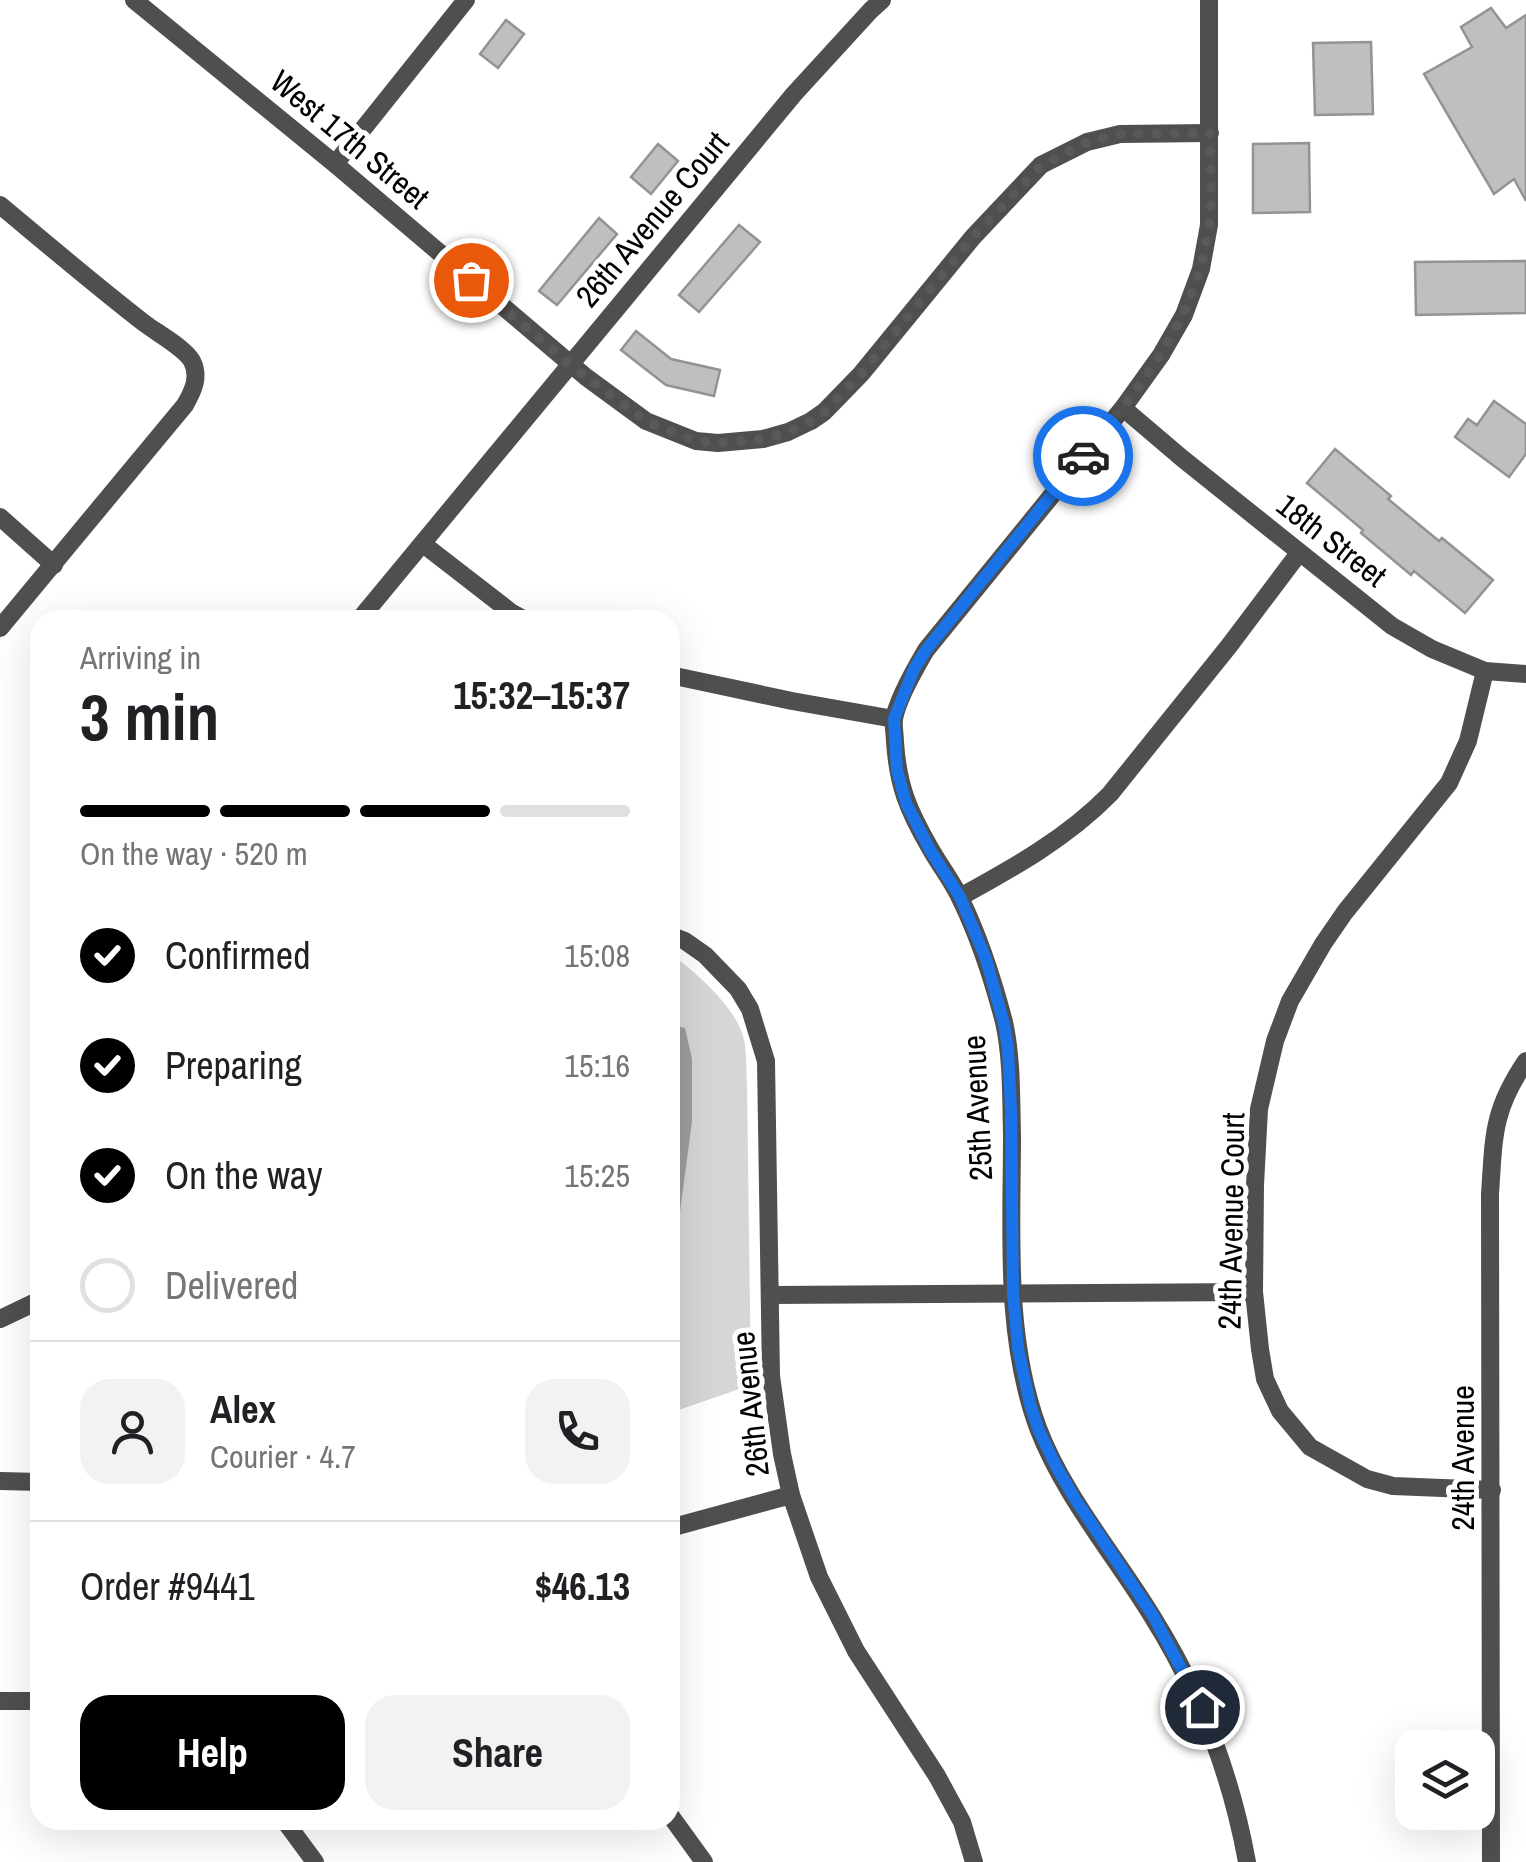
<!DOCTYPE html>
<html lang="en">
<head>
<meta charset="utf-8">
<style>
	body { margin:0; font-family:"Archivo Narrow",sans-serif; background:#f2f2f2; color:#202124; height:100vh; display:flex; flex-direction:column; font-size:38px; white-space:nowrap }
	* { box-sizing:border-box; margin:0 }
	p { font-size:32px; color:#757577 }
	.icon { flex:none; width:55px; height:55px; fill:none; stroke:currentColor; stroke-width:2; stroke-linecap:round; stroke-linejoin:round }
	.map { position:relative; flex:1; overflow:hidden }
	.panel { position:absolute; left:30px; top:610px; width:650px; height:1220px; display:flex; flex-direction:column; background:#fff; border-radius:30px; box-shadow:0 10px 40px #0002 }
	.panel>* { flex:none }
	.buttons { position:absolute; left:1395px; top:1730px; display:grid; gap:20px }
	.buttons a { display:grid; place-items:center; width:100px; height:100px; border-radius:20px; background:#fff; box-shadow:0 10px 40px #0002; font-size:50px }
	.pin { position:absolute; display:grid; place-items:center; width:85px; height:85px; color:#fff; margin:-42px; border:5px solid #fff; border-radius:50%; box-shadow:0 2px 10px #0007 }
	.courier { position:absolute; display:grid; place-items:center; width:100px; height:100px; margin:-50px; border:8px solid #1a73e8; border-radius:50%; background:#fff; color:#222; box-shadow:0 2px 12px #0007 }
	.head em { font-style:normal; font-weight:800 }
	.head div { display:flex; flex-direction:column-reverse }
	.head { display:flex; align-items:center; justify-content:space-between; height:170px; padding:0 50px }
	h1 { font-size:65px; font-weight:800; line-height:75px }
	.bar { display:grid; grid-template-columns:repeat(4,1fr); gap:15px 10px; align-content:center; height:120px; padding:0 50px }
	.bar i { height:12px; border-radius:8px; background:#e0e0e0 }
	.bar .selected { background:#000 }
	.bar p { grid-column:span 4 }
	.line { display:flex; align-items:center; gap:25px; padding:0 50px; border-top:2px solid #e0e0e0 }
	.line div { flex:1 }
	.round { display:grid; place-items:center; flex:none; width:105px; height:105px; border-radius:30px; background:#f2f2f2 }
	ol { padding:0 50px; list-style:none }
	li { display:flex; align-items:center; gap:30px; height:110px }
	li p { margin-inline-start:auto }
	li .icon { padding:10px; border-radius:50%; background:#000; color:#fff; stroke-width:4 }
	li:last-child { color:#757577 }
	li i { width:55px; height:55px; border:5px solid #e0e0e0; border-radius:50% }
	.primary-button { display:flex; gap:20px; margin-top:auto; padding:20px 50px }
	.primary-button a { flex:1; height:115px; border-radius:30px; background:#000; color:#fff; font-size:40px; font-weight:800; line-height:115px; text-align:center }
	.primary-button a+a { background:#f2f2f2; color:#202124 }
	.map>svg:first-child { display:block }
	.green { fill:#d6d6d6 }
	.water { fill:#9d9d9d }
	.building { fill:#bfbfbf; stroke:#939393; stroke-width:2.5 }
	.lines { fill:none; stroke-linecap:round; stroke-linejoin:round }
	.minor { stroke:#4f4f4f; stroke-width:18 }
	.done { stroke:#595959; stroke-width:10; stroke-dasharray:0 18 }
	.route { stroke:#1a73e8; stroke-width:12 }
	.labels { text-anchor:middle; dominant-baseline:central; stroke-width:10; stroke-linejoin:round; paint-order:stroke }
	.street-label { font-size:32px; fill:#000; stroke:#fff }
</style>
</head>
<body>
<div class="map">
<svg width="1526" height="1862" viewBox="0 0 1526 1862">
	<rect width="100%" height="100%" fill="#fff"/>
	<path class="green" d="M670,953C695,972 734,1005 743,1036C747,1050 746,1069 747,1084L751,1385L670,1413Z"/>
	<polygon class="water" points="670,1024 685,1028 692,1059 692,1121 678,1227 670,1242"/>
	<g class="building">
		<polygon points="1491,8 1506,28 1526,15 1526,201 1514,179 1494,194 1424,74 1472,47 1461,27"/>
		<polygon points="506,20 524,34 498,68 480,54"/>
		<polygon points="1371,42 1373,114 1315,115 1313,43"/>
		<polygon points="1309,143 1310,212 1253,213 1253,144"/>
		<polygon points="658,144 678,161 651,194 631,177"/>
		<polygon points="599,218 617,234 557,305 539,291"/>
		<polygon points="739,225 760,242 699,312 679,295"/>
		<polygon points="1526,261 1526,313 1416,315 1415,262"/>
		<polygon points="636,331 671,359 720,370 714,396 666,385 621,350"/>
		<polygon points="1494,401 1526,424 1526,454 1509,477 1455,437 1468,419 1477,425"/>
		<polygon points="1335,449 1391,496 1388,499 1439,541 1442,538 1493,580 1465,613 1414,571 1411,575 1361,533 1363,530 1307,483"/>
	</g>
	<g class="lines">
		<g class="minor">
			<polyline points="134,0 335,164 586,377 646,421 696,441 718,443 763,439 788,432 811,421 824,412 861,374 973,237 1041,165 1087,142 1120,134 1210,133"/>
			<path d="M1209,0V225L1201,269L1184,315L1161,355L1123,408L926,650C916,667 897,701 894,719C893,726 895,735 895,742C898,786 908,810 930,848C940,866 953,882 961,900C980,939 993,980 1004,1022C1012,1058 1011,1098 1012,1135C1012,1232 1004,1335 1038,1428C1064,1496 1114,1554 1152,1616C1199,1691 1231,1774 1247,1862"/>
			<polyline points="335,164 466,0"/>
			<path d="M0,205C48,245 95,285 144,323C157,333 185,348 192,361C200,377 193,391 185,405L0,628"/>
			<polyline points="1123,408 1183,459 1392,626 1432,649 1485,671 1526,674"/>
			<polyline points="0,517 54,565"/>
			<polyline points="423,544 512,613 525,620"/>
			<polyline points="359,620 794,94 871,10 882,0"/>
			<polyline points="1485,671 1468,741 1449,783 1345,912 1323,944 1290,1001 1275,1041 1259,1109 1255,1185 1254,1292 1260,1349 1265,1379 1280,1411 1310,1447 1367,1479 1393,1486 1492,1490"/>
			<polyline points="670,675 792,701 894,719"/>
			<path d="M960,897C1013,868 1067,838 1110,794L1229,646L1299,553"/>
			<polyline points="670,935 685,941 705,955 738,989 750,1009 766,1061 771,1376 782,1454 791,1495 819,1577 856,1651 937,1776 962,1822 974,1862"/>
			<polyline points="770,1295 1254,1292"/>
			<polyline points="0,1319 40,1300"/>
			<polyline points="0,1481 40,1482"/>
			<polyline points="670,1528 791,1495"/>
			<polyline points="0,1701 40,1701"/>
			<polyline points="670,1815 704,1862"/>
			<polyline points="284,1820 315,1862"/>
			<path d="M1491,1862L1490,1194C1494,1136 1492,1111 1526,1061"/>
		</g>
	</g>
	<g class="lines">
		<path class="done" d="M471,280L570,365L646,421L696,441L718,443L763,439L788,432L811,421L824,412L861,374L973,237L1041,166L1088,142L1120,134L1210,133C1210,164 1213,197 1209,227C1197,318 1140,388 1083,456"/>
		<polyline class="route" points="1083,456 926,650 914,669 894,719 897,770 906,803 930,850 960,897 986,959 1004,1024 1008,1048 1011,1109 1013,1293 1018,1348 1030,1404 1039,1431 1057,1468 1075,1499 1152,1614 1202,1707"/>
	</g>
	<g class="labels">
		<g class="street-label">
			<text transform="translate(350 139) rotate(40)">West 17th Street</text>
			<text transform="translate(652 219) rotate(-50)">26th Avenue Court</text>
			<text transform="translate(1332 540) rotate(38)">18th Street</text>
			<text transform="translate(977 1108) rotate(-93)">25th Avenue</text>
			<text transform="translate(1231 1221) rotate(-89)">24th Avenue Court</text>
			<text transform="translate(750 1404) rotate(-96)">26th Avenue</text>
			<text transform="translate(1462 1458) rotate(-90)">24th Avenue</text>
		</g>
	</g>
</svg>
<div class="buttons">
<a><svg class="icon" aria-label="layers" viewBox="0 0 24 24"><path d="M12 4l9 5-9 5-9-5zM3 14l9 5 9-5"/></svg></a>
</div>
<div class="pin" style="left:471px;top:280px;background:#ea580c"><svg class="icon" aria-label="bag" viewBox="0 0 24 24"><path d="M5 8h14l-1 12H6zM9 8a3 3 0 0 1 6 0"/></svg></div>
<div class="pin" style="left:1202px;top:1707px;background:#1f2937"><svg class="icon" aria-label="home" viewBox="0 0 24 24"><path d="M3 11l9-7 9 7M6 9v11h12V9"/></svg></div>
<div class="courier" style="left:1083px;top:456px"><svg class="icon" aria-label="car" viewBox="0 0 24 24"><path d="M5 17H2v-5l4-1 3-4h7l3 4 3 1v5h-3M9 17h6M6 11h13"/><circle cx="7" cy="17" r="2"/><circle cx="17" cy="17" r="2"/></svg></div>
<section class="panel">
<div class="head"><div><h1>3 min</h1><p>Arriving in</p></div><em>15:32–15:37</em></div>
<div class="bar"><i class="selected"></i><i class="selected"></i><i class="selected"></i><i></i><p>On the way · 520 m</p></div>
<ol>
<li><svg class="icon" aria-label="check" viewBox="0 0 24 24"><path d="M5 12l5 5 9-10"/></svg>Confirmed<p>15:08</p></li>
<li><svg class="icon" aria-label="check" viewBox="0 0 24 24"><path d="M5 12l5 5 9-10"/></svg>Preparing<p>15:16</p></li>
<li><svg class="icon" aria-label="check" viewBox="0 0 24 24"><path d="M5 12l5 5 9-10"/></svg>On the way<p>15:25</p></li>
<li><i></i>Delivered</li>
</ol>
<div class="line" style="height:180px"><a class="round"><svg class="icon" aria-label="person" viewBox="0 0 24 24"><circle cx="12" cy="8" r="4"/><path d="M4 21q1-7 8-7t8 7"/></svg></a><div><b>Alex</b><p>Courier · 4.7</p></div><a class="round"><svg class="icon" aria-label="phone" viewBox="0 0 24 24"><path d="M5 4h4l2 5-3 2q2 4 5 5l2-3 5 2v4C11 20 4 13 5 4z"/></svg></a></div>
<div class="line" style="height:130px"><div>Order #9441</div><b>$46.13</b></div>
<div class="primary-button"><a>Help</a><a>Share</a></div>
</section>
</div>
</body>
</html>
